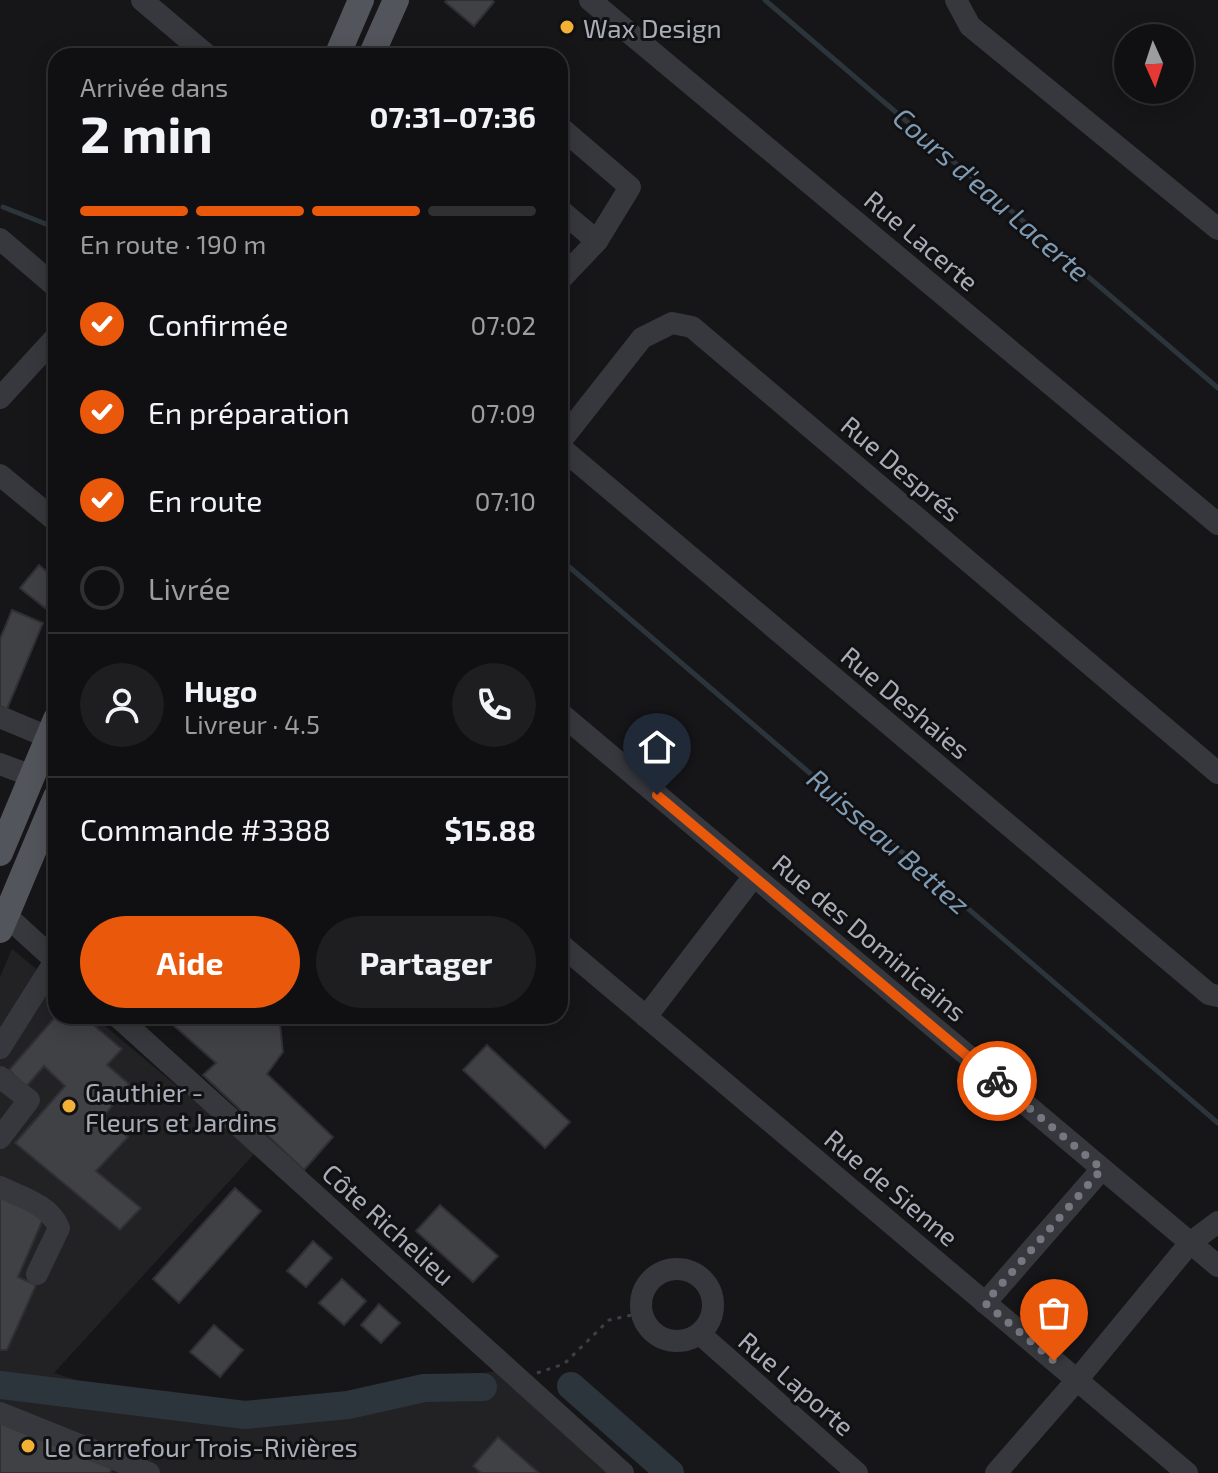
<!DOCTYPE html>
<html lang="fr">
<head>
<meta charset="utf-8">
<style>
	body { margin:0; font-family:"Exo 2",sans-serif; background:#1e1e20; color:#f1f3f6; height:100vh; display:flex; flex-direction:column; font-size:30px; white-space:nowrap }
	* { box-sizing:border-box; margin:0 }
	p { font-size:26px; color:#9c9d9f }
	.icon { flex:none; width:44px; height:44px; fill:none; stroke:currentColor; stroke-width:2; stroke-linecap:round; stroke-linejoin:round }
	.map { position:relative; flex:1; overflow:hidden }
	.side { position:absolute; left:48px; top:48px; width:520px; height:976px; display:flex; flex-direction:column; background:#101012; border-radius:24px; box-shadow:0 4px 20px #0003,0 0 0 2px #303032 }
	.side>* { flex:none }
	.needle { width:52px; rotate:177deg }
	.fabs { position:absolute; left:1114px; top:24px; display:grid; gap:16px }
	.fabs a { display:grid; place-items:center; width:80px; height:80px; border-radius:50%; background:#101012; box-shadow:0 4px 20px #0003,0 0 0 2px #303032; font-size:40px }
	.pin { position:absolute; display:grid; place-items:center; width:68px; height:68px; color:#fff; margin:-82px -34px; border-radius:50% 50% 50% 0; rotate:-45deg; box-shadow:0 0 8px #0007 }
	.pin .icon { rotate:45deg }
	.courier { position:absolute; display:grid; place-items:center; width:80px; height:80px; margin:-40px; border:6px solid #ea580c; border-radius:50%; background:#fff; color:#222; box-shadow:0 2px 10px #0007 }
	.head em { font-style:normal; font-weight:700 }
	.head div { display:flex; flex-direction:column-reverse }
	.head { display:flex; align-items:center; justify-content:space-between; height:136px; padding:0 32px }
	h1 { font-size:52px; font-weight:700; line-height:60px }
	.bar { display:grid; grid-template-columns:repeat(4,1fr); gap:12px 8px; align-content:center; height:96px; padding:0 32px }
	.bar i { height:10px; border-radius:6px; background:#303032 }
	.bar .active { background:#ea580c }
	.bar p { grid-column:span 4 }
	.line { display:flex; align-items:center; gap:20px; padding:0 32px; border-top:2px solid #303032 }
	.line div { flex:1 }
	.round { display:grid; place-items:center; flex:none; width:84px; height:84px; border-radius:42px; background:#1e1e20 }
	ol { padding:0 32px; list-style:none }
	li { display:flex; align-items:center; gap:24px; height:88px }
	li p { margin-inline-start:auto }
	li .icon { padding:8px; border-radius:50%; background:#ea580c; color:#fff; stroke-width:4 }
	li:last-child { color:#9c9d9f }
	li i { width:44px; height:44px; border:4px solid #303032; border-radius:50% }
	.cta { display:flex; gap:16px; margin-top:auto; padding:16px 32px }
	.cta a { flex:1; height:92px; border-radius:48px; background:#ea580c; color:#fff; font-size:32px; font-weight:700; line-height:92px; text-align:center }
	.cta a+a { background:#1e1e20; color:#f1f3f6 }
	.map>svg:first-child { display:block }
	.built { fill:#222225 }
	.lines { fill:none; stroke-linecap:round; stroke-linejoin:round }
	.stream { stroke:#2c353c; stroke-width:5 }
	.river { stroke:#2c353c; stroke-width:28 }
	.building { fill:#404145; stroke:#303034; stroke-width:2 }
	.path { stroke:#3d3f44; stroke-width:3; stroke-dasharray:4 6; stroke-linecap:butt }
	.minor { stroke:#37383d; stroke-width:22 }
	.major { stroke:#53555c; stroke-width:26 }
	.done { stroke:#757880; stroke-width:8; stroke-dasharray:0 14.4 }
	.route { stroke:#ea580c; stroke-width:10 }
	.poi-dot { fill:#f2b134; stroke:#111113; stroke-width:3 }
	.labels { text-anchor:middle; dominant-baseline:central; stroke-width:6; stroke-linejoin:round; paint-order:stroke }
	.poi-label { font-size:26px; fill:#a8adb8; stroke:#111113; text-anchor:start }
	.street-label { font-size:26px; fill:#a8adb8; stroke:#111113 }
	.water-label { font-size:28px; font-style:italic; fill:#7f9bb3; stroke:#111113 }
</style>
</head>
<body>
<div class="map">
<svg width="1218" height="1473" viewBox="0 0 1218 1473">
	<rect width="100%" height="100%" fill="#161618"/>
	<polygon class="built" points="12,949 56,985 56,1016 93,1016 256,1152 54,1373 186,1413 498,1371 616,1473 0,1473 0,977"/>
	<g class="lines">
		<g class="stream">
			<polyline points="765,0 1218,388"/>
			<polyline points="3,207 56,228"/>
			<polyline points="560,559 1218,1123"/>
		</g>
		<g class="river">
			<polyline points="0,1385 245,1415 348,1405 424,1388 483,1387"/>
			<polyline points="571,1386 670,1473"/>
		</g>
	</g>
	<g class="building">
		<polygon points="447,0 492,0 494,2 474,26 445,2"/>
		<polygon points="39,565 56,579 56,594 45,608 20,588"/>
		<polygon points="12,610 43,623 7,709 0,706 0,639"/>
		<polygon points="56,1016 83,1016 122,1049 107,1065 129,1084 104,1116 128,1137 96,1171 141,1208 120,1230 15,1143 65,1086 44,1066 26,1087 9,1070"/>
		<polygon points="163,1016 236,1016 241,1021 245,1016 279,1016 283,1052 267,1074 333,1137 304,1170 203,1075 216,1063"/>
		<polygon points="487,1045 570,1122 545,1148 463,1070"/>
		<polygon points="235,1188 261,1211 179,1303 153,1279"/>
		<polygon points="0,1197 44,1217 18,1277 36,1285 7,1350 0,1350"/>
		<polygon points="440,1205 498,1256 473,1282 416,1231"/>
		<polygon points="313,1241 332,1258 306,1287 287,1271"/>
		<polygon points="342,1279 366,1301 344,1325 319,1303"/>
		<polygon points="379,1304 400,1323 381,1343 361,1325"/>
		<polygon points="214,1325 243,1350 220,1377 190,1352"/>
		<polygon points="0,1423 112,1468 110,1473 0,1473"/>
		<polygon points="498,1437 539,1473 481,1473 473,1466"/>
	</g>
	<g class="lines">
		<polyline class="path" points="537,1373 564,1364 609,1320 641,1313"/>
		<g class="minor">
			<polyline points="142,0 208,56"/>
			<polyline points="590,0 1218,524"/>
			<polyline points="956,0 970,26 1218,229"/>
			<polyline points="560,127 630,187 597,241 560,280"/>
			<polyline points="560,210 597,241"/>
			<polyline points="0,239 56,287"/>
			<polyline points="0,398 56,337"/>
			<polyline points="560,442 642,338 672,323 692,327 1218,773"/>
			<polyline points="560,447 1209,994 1218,996"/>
			<polyline points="0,475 56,521"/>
			<polyline points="560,713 1218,1266"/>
			<polyline points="0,717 48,737"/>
			<polyline points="0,764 32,776"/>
			<polyline points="0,910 56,961"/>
			<polyline points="560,944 1187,1473"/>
			<polyline points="117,1016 623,1473"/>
			<polyline points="646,1017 754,876"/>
			<polyline points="0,1048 55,961"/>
			<polyline points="0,1077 29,1100 0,1138"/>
			<path d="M0,1187C21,1197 50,1205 59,1228L37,1274"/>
			<circle cx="677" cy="1305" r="36"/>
			<polyline points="985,1303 1102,1169"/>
			<polyline points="700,1334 857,1473"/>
			<polyline points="0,1413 149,1473"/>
			<polyline points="996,1473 1077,1380 1190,1243 1218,1222"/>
		</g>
		<g class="major">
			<polyline points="337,56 361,0"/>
			<polyline points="371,56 396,0"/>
			<polyline points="0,853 56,719"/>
			<polyline points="0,930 56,797"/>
		</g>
	</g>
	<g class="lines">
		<polyline class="done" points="997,1081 1102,1169 985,1303 1054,1361"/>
		<polyline class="route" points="657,795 997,1081"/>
	</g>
	<g class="poi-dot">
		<circle cx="567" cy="27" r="8"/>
		<circle cx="69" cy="1106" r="8"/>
		<circle cx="28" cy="1446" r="8"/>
	</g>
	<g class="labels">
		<g class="poi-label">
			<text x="583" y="27">Wax Design</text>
			<text x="85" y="1091">Gauthier -<tspan x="85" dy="30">Fleurs et Jardins</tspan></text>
			<text x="44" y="1446">Le Carrefour Trois-Rivières</text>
		</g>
		<g class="street-label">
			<text transform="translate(922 240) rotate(40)">Rue Lacerte</text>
			<text transform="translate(902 468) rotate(40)">Rue Després</text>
			<text transform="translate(906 702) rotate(40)">Rue Deshaies</text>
			<text transform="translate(870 937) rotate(40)">Rue des Dominicains</text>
			<text transform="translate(892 1187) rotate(40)">Rue de Sienne</text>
			<text transform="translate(389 1224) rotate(42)">Côte Richelieu</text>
			<text transform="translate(797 1383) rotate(41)">Rue Laporte</text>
		</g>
		<g class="water-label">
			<text transform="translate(992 194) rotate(41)">Cours d'eau Lacerte</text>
			<text transform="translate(889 841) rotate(41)">Ruisseau Bettez</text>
		</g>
	</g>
</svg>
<div class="fabs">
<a><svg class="needle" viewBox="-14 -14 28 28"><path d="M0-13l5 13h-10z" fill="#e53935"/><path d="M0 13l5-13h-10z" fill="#9c9d9f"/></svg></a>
</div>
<div class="pin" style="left:1054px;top:1361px;background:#ea580c"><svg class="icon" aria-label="bag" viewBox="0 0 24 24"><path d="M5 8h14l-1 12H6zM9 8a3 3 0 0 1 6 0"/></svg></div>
<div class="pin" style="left:657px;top:795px;background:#1f2937"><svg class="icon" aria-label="home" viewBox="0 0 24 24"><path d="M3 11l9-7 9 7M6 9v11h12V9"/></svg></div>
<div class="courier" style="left:997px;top:1081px"><svg class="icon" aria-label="bike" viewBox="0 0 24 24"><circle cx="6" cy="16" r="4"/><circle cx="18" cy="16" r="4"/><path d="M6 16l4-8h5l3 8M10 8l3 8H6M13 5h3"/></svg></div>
<section class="side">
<div class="head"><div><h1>2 min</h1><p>Arrivée dans</p></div><em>07:31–07:36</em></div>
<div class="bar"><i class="active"></i><i class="active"></i><i class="active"></i><i></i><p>En route · 190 m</p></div>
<ol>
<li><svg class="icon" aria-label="check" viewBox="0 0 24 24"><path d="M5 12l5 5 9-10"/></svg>Confirmée<p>07:02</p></li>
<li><svg class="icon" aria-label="check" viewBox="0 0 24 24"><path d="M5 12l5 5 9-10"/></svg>En préparation<p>07:09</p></li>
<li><svg class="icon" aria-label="check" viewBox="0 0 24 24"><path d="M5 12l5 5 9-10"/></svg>En route<p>07:10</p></li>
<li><i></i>Livrée</li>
</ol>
<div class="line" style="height:144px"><a class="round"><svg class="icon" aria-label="person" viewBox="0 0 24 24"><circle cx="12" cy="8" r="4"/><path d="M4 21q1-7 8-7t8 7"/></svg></a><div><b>Hugo</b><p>Livreur · 4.5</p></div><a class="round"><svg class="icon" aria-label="phone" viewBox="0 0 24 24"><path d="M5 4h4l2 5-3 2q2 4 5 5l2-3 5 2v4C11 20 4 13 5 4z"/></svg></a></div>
<div class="line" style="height:104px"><div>Commande #3388</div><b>$15.88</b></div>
<div class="cta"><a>Aide</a><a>Partager</a></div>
</section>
</div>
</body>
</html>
